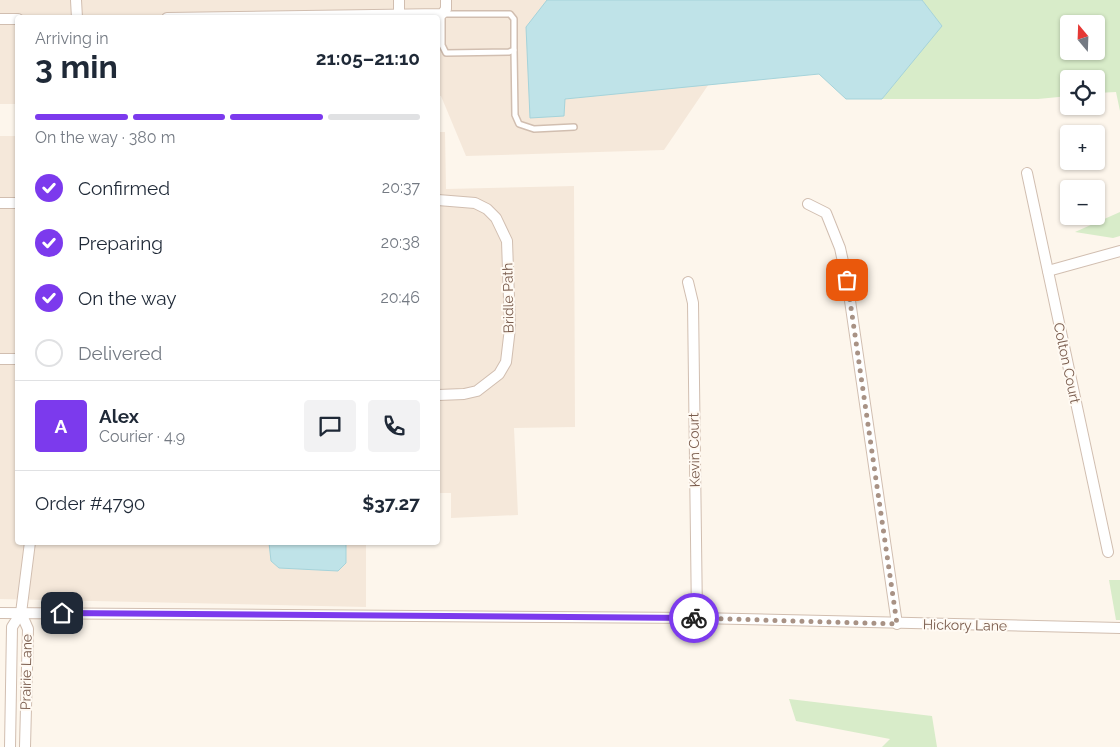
<!DOCTYPE html>
<html lang="en">
<head>
<meta charset="utf-8">
<style>
	body { margin:0; font-family:Raleway,sans-serif; background:#f2f2f3; color:#1f2937; height:100vh; display:flex; flex-direction:column; font-size:19px; white-space:nowrap }
	* { box-sizing:border-box; margin:0 }
	p { font-size:16px; color:#747a83 }
	.icon { flex:none; width:28px; height:28px; fill:none; stroke:currentColor; stroke-width:2; stroke-linecap:round; stroke-linejoin:round }
	.map { position:relative; flex:1; overflow:hidden }
	.panel { position:absolute; left:15px; top:15px; width:425px; height:530px; display:flex; flex-direction:column; background:#fff; border-radius:5px; box-shadow:0 1px 4px #0004 }
	.panel>* { flex:none }
	.needle { width:32px; rotate:341deg }
	.buttons { position:absolute; left:1060px; top:15px; display:grid; gap:10px }
	.buttons a { display:grid; place-items:center; width:45px; height:45px; border-radius:5px; background:#fff; box-shadow:0 1px 4px #0004; font-size:25px }
	.pin { position:absolute; display:grid; place-items:center; width:42px; height:42px; color:#fff; margin:-21px; border-radius:10px; box-shadow:0 2px 8px #0006 }
	.courier { position:absolute; display:grid; place-items:center; width:50px; height:50px; margin:-25px; border:4px solid #7c3aed; border-radius:50%; background:#fff; color:#222; box-shadow:0 1px 6px #0007 }
	.headline em { font-style:normal; font-weight:700 }
	.headline div { display:flex; flex-direction:column-reverse }
	.headline { display:flex; align-items:center; justify-content:space-between; height:85px; padding:0 20px }
	h1 { font-size:32px; font-weight:700; line-height:38px }
	.bar { display:grid; grid-template-columns:repeat(4,1fr); gap:8px 5px; align-content:center; height:60px; padding:0 20px }
	.bar i { height:6px; border-radius:4px; background:#e0e1e3 }
	.bar .current { background:#7c3aed }
	.bar p { grid-column:span 4 }
	.line { display:flex; align-items:center; gap:12px; padding:0 20px; border-top:1px solid #e0e1e3 }
	.line div { flex:1 }
	.round { display:grid; place-items:center; flex:none; width:52px; height:52px; border-radius:5px; background:#f2f2f3 }
	ol { padding:0 20px; list-style:none }
	li { display:flex; align-items:center; gap:15px; height:55px }
	li p { margin-inline-start:auto }
	li .icon { padding:5px; border-radius:50%; background:#7c3aed; color:#fff; stroke-width:4 }
	li:last-child { color:#747a83 }
	li i { width:28px; height:28px; border:2px solid #e0e1e3; border-radius:50% }
	.map>svg:first-child { display:block }
	.residential { fill:#f5e8da }
	.green { fill:#d8ecc9; fill-rule:evenodd }
	.water { fill:#bfe3e8; stroke:#a5d3da }
	.lines { fill:none; stroke-linecap:round; stroke-linejoin:round }
	.service-casing { stroke:#d1beb0; stroke-width:8 }
	.minor-casing { stroke:#d1beb0; stroke-width:12 }
	.service { stroke:#fff; stroke-width:5 }
	.minor { stroke:#fff; stroke-width:10 }
	.done { stroke:#a89285; stroke-width:5; stroke-dasharray:0 9 }
	.route { stroke:#7c3aed; stroke-width:6 }
	.labels { text-anchor:middle; dominant-baseline:central; stroke-width:4; stroke-linejoin:round; paint-order:stroke }
	.street-label { font-size:14px; fill:#7a5c4d; stroke:#fffaf3 }
</style>
</head>
<body>
<div class="map">
<svg width="1120" height="747" viewBox="0 0 1120 747">
	<rect width="100%" height="100%" fill="#fdf6ec"/>
	<g class="residential">
		<polygon points="0,0 766,0 664,150 466,156 441,96 438,96 438,18 18,18 17,104 0,104"/>
		<polygon points="438,132 445,132 446,189 574,186 575,427 514,428 518,515 451,518 451,493 438,493"/>
		<polygon points="0,136 17,136 18,542 366,543 366,607 0,599"/>
	</g>
	<g class="green">
		<path d="M922,0H1120V111L1116,92L1096,93V79H1069V96L1038,99H882L941,26ZM1069,24H1096V51H1069Z"/>
		<polygon points="1120,212 1120,236 1113,238 1075,232"/>
		<polygon points="1109,580 1120,580 1120,620 1116,620"/>
		<polygon points="789,699 932,716 937,747 882,747 890,739 796,721"/>
	</g>
	<g class="water">
		<polygon points="547,0 922,0 942,26 882,99 846,99 819,74 565,99 564,116 530,118 526,27"/>
		<polygon points="269,543 346,543 346,563 338,571 279,568 271,561"/>
	</g>
	<g class="lines">
		<g class="service-casing">
			<g id="service">
				<polygon points="442,14 510,14 514,19 514,50 509,52 446,53 442,45"/>
				<polyline points="514,50 515,115 519,124 534,129 574,127"/>
			</g>
		</g>
		<g class="minor-casing">
			<g id="minor">
				<polyline points="76,0 77,18"/>
				<polyline points="399,12 399,0"/>
				<polyline points="167,18 442,14 446,9 446,0"/>
				<polyline points="0,19 18,19"/>
				<polyline points="1027,173 1108,552"/>
				<polyline points="438,200 475,203 487,209 496,218 507,241 510,328 506,362 499,374 477,391 464,394 438,395"/>
				<polyline points="0,203 18,203"/>
				<polyline points="808,204 826,213 840,248 847,280 897,624"/>
				<polyline points="1048,271 1120,251"/>
				<polyline points="688,282 693,303 697,618"/>
				<polyline points="0,359 18,359"/>
				<polyline points="0,613 697,618 1120,628"/>
				<polyline points="21,613 28,629 25,747"/>
				<polyline points="10,747 12,627 21,613 30,542"/>
			</g>
		</g>
		<use href="#service" class="service"/>
		<use href="#minor" class="minor"/>
	</g>
	<g class="lines">
		<polyline class="done" points="694,618 897,624 847,280"/>
		<polyline class="route" points="62,613 694,618"/>
	</g>
	<g class="labels">
		<g class="street-label">
			<text transform="translate(508 298) rotate(-91)">Bridle Path</text>
			<text transform="translate(1067 363) rotate(78)">Colton Court</text>
			<text transform="translate(694 450) rotate(-91)">Kevin Court</text>
			<text transform="translate(965 625) rotate(1)">Hickory Lane</text>
			<text transform="translate(26 672) rotate(-89)">Prairie Lane</text>
		</g>
	</g>
</svg>
<div class="buttons">
<a><svg class="needle" viewBox="-14 -14 28 28"><path d="M0-13l5 13h-10z" fill="#e53935"/><path d="M0 13l5-13h-10z" fill="#747a83"/></svg></a>
<a><svg class="icon" aria-label="locate" viewBox="0 0 24 24"><circle cx="12" cy="12" r="6"/><path d="M12 2v4M12 18v4M2 12h4M18 12h4"/></svg></a>
<a>+</a>
<a>−</a>
</div>
<div class="pin" style="left:847px;top:280px;background:#ea580c"><svg class="icon" aria-label="bag" viewBox="0 0 24 24"><path d="M5 8h14l-1 12H6zM9 8a3 3 0 0 1 6 0"/></svg></div>
<div class="pin" style="left:62px;top:613px;background:#1f2937"><svg class="icon" aria-label="home" viewBox="0 0 24 24"><path d="M3 11l9-7 9 7M6 9v11h12V9"/></svg></div>
<div class="courier" style="left:694px;top:618px"><svg class="icon" aria-label="bike" viewBox="0 0 24 24"><circle cx="6" cy="16" r="4"/><circle cx="18" cy="16" r="4"/><path d="M6 16l4-8h5l3 8M10 8l3 8H6M13 5h3"/></svg></div>
<section class="panel">
<div class="headline"><div><h1>3 min</h1><p>Arriving in</p></div><em>21:05–21:10</em></div>
<div class="bar"><i class="current"></i><i class="current"></i><i class="current"></i><i></i><p>On the way · 380 m</p></div>
<ol>
<li><svg class="icon" aria-label="check" viewBox="0 0 24 24"><path d="M5 12l5 5 9-10"/></svg>Confirmed<p>20:37</p></li>
<li><svg class="icon" aria-label="check" viewBox="0 0 24 24"><path d="M5 12l5 5 9-10"/></svg>Preparing<p>20:38</p></li>
<li><svg class="icon" aria-label="check" viewBox="0 0 24 24"><path d="M5 12l5 5 9-10"/></svg>On the way<p>20:46</p></li>
<li><i></i>Delivered</li>
</ol>
<div class="line" style="height:90px"><b class="round" style="background:#7c3aed;color:#fff">A</b><div><b>Alex</b><p>Courier · 4.9</p></div><a class="round"><svg class="icon" aria-label="chat" viewBox="0 0 24 24"><path d="M4 5h16v11H9l-5 4z"/></svg></a><a class="round"><svg class="icon" aria-label="phone" viewBox="0 0 24 24"><path d="M5 4h4l2 5-3 2q2 4 5 5l2-3 5 2v4C11 20 4 13 5 4z"/></svg></a></div>
<div class="line" style="height:65px"><div>Order #4790</div><b>$37.27</b></div>
</section>
</div>
</body>
</html>
